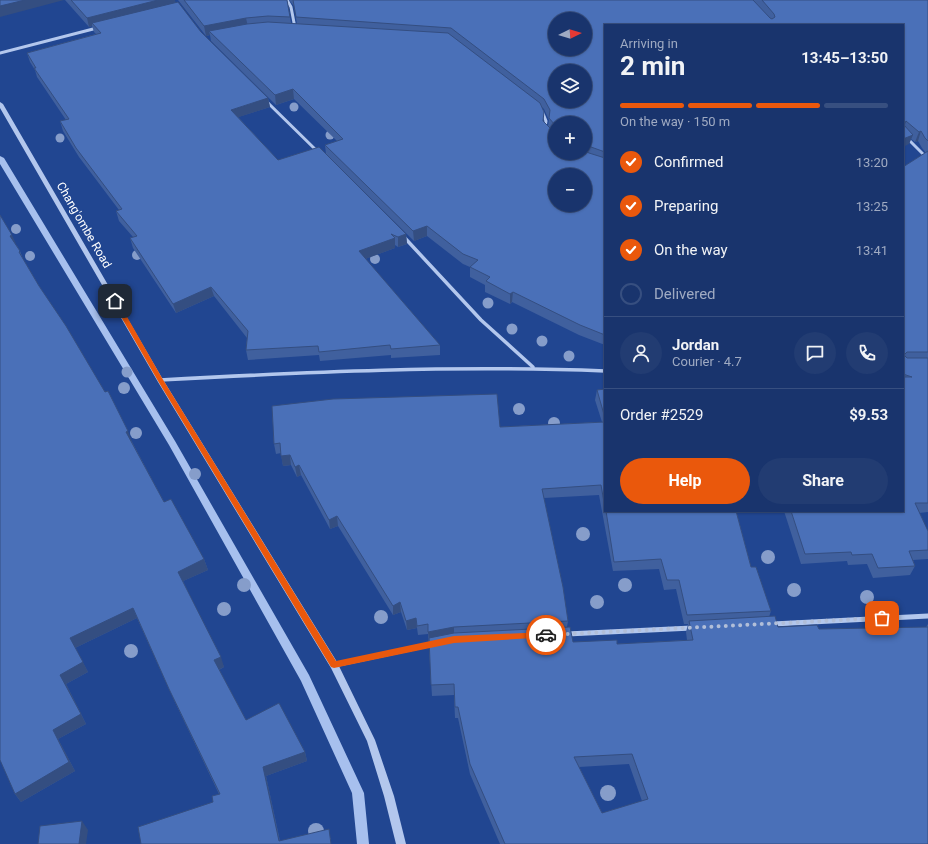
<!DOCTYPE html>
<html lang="en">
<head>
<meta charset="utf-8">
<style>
	body { margin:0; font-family:Roboto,sans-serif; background:#223c72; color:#f1f3f6; height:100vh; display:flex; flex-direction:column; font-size:15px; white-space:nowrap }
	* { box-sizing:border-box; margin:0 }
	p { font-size:13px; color:#9faac2 }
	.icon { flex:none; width:22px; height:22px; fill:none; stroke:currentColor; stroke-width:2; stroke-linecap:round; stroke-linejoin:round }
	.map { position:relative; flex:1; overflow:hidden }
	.side { position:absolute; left:604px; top:24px; width:300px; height:488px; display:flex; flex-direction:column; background:#19346d; border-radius:0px; box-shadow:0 1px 3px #0004,0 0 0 1px #374f80 }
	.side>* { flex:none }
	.needle { width:26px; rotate:85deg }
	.tools { position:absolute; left:548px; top:12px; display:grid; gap:8px }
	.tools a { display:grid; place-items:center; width:44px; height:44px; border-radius:50%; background:#19346d; box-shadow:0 1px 3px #0004,0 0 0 1px #374f80; font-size:20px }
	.pin { position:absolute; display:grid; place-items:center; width:34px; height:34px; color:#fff; margin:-17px; border-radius:8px; box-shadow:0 2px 6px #0006 }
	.courier { position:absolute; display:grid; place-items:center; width:40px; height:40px; margin:-20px; border:3px solid #ea580c; border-radius:50%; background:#fff; color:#222; box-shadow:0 1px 5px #0007 }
	.overview em { font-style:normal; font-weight:700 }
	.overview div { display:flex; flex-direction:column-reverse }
	.overview { display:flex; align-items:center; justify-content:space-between; height:68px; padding:0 16px }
	h1 { font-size:26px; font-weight:700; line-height:30px }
	.bar { display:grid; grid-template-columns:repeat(4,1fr); gap:6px 4px; align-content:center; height:48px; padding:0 16px }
	.bar i { height:5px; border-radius:3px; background:#374f80 }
	.bar .selected { background:#ea580c }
	.bar p { grid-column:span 4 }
	.line { display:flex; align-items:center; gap:10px; padding:0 16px; border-top:1px solid #374f80 }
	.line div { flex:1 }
	.round { display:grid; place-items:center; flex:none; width:42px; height:42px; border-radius:21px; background:#223c72 }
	ol { padding:0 16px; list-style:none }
	li { display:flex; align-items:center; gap:12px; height:44px }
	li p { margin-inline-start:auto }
	li .icon { padding:4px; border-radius:50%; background:#ea580c; color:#fff; stroke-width:4 }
	li:last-child { color:#9faac2 }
	li i { width:22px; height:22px; border:2px solid #374f80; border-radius:50% }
	.button { display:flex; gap:8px; margin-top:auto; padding:8px 16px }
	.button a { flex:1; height:46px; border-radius:24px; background:#ea580c; color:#fff; font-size:16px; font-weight:700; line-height:46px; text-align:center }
	.button a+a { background:#223c72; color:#f1f3f6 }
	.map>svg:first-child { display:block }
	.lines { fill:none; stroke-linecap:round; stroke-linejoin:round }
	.stream { fill:#a7c0ee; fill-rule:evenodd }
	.minor-far2 { stroke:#b3c7ed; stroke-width:3 }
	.minor-far1 { stroke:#b3c7ed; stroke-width:3.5 }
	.minor { stroke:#b3c7ed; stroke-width:5 }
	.tertiary { fill:#b3c7ed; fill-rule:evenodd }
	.tree { fill:#869dca }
	.wall { fill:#40609e; fill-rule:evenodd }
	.shaded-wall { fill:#344e81 }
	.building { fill:#4a70b8; stroke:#344e81; fill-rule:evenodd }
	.route { fill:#ea580c }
	.done { stroke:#b1bed8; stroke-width:4; stroke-dasharray:0 7.2 }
	.labels { text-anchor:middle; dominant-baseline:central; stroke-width:3.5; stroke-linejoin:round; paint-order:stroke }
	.street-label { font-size:12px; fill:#fff; stroke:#214691 }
</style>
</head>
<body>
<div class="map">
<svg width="928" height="844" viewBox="0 0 928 844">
	<rect width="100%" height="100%" fill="#214691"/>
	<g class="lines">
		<polygon class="stream" points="0,156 4,158 175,441 309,675 364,793 369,844 357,844 352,793 301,681 169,445 0,164"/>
		<g class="minor-far2">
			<polyline points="287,0 291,7 295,28"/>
			<polyline points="0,53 97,28"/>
			<polyline points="265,100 317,151"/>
			<polyline points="542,111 546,121 545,127"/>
			<polyline points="903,134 928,159"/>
		</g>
		<g class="minor-far1">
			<polyline points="403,236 481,320 533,367"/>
			<path d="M160,380C308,372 456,365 605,371"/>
		</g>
		<g class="minor">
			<polyline points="773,624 928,616"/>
			<polyline points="567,634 692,628"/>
			<polyline points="334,665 433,644"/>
		</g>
		<polygon class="tertiary" points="0,102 3,104 162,378 337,662 375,740 394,796 406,844 396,844 384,796 367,741 331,668 158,382 0,108"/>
	</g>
	<g class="tree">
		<circle cx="294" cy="107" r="4.5"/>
		<circle cx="330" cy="135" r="4.5"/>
		<circle cx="60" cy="138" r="4.5"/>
		<circle cx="16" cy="229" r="5"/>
		<circle cx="137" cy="255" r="5"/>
		<circle cx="30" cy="256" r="5"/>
		<circle cx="375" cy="259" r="5"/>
		<circle cx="488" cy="303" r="5.5"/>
		<circle cx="512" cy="329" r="5.5"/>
		<circle cx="542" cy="341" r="5.5"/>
		<circle cx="569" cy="356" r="5.5"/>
		<circle cx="127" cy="372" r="5.5"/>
		<circle cx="124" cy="388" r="6"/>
		<circle cx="519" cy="409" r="6"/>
		<circle cx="554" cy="423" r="6"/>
		<circle cx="136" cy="433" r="6"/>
		<circle cx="195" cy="474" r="6"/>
		<circle cx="583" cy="534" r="7"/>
		<circle cx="768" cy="557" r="7"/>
		<circle cx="244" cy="585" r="7"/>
		<circle cx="625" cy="585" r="7"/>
		<circle cx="794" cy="590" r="7"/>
		<circle cx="867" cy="597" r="7"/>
		<circle cx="597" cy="602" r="7"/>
		<circle cx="224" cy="609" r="7"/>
		<circle cx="381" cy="617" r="7"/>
		<circle cx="131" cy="651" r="7"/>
		<circle cx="608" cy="793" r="8"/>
		<circle cx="316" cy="831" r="8"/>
	</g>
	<g class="wall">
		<polygon points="65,0 175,0 175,2 201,32 268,98 270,107 238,117 278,160 406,234 407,244 398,247 395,245 395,248 365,259 440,345 440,355 391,358 391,355 320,361 319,355 248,360 246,350 247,338 214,296 176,313 133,248 130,238 133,237 119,221 116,211 119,210 79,157 63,131 60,121 66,120 37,77 35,70 30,62 27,53 96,34 94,32 92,26 89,27"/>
		<path d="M178,0H287L291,23L297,24L294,6L289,0H928V512L919,513L928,531V559L913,560L915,566L910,575L873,578L867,564L848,565L847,561L801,564L784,511H903V167L926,153L922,148L918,141L915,142L911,139L909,144L605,25V345L579,335L512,302L510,304L485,292V285L470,277V267L463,264L427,236L414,241L326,154L325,145L337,141L294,99L276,105L211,41L210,35L206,36ZM542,107L544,109L549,120L548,126L543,121ZM555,123H585V153H555Z"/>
		<polygon points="17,246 20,251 23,259 132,442 164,502 204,559 208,570 183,581 224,667 219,670 246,720 305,752 307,761 266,776 280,841 331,838 331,844 141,844 213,802 219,794 173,698 137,618 75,648 88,672 66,684 86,724 58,739 75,771 21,802 15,794"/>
		<path d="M605,389V511H736L751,567L771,611L769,617L778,627L819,629L926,627L928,624V844H500L470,774L458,718H455L454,695L432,696L428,634L418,635L417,628L407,630L401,612L393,615L338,526L330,529L301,475L297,477L291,465L283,466L281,453L276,454L274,444L272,406L500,427L602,422L595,400L597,390ZM599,495L613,571L659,569L664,590L676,589L684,624H688L686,632L687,640L617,644L573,642L567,627L568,621L544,498ZM629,764L642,801L602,813L579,767Z"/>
	</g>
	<g class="shaded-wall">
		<polygon points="25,0 64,0 0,17 0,6"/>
		<polygon points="158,0 175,0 176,5 92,23 92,26 89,27 87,18"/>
		<polygon points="246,18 248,27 209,31 210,35 206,36 204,26"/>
		<polygon points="293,89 294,99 276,105 275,95"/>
		<polygon points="268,98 270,107 233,119 231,110"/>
		<polygon points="921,131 918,141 915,142 919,132"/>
		<polygon points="913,135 909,144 903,147 903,139"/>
		<polygon points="427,226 427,236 414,241 413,231"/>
		<polygon points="406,234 407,244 398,247 398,237"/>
		<polygon points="12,235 17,246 10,236"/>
		<polygon points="395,238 395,248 360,261 359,251"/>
		<polygon points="211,287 214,296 176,313 173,304"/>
		<polygon points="513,292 512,302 510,304 510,294"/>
		<polygon points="128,431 132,442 130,443 126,432"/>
		<polygon points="290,455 291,465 283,466 281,456"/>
		<polygon points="299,465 301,475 297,477 295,467"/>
		<polygon points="337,516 338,526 330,529 329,520"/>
		<polygon points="204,559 208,570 181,582 178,572"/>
		<polygon points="400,602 401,612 393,615 393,606"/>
		<polygon points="133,608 137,618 75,648 70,638"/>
		<polygon points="416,618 417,628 407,630 406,621"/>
		<polygon points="454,627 454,636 429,641 428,632"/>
		<polygon points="221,657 224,667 218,670 214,660"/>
		<polygon points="83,662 88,672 66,684 86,724 58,739 75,771 21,802 15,794 53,730 60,675"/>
		<polygon points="305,752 307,761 266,776 280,844 279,841 263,767"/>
		<polygon points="82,821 88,830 86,844 79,844"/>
	</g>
	<g class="building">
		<polygon points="0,0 25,0 0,6"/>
		<polygon points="71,0 158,0 87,18"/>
		<polygon points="184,0 287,0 290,17 268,16 246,18 204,26"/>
		<path d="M293,0H753L770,18L772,19L775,17L774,14L762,0H928V141L925,138L921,131L919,132L906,121L904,125L913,135L903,139V25H605V152L591,147L585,144V123H555V125L549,118L550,110L544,99L451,28L296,17ZM555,19H585V49H555ZM555,71H585V101H555Z"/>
		<polygon points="178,2 201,32 268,98 231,110 278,160 319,147 406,234 398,237 391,234 395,238 359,251 440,345 391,349 390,345 319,352 318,346 246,350 248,331 211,287 173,304 130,238 137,236 116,211 122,209 76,148 60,121 69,119 34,68 36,68 27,53 101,33 92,23"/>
		<path d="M268,22L448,33L540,103L544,112L543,121L554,132H555V153H585V151L589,153L605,158V335L580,325L513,292L510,294L486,281L490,277L470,267L478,260L463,254L427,226L413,231L325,145L343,139L293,89L275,95L209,31L247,24ZM555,175H585V205H555Z"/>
		<polygon points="928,151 928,352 907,352 904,355 907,358 928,358 928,503 915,503 928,531 928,550 909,551 915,566 878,568 872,554 852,555 851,552 805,554 791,511 903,511 903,377 912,377 903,374 903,167"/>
		<polygon points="0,215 12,235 10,236 20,251 19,252 39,286 66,326 105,392 108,391 128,431 126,432 164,502 171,499 204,559 178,572 221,657 214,660 246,720 279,703 305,752 263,767 279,841 329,829 331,844 141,844 138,827 213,802 212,796 220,794 169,689 133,608 70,638 83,662 60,675 81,714 53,730 69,762 15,794 0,760"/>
		<polygon points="605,389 605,418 597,390"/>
		<polygon points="497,394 500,427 605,422 605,508 601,485 542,489 563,587 568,621 454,627 428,632 428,624 417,626 416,618 406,621 400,602 393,606 337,516 329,520 299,465 295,467 290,455 281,456 280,443 274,444 272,406 333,399"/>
		<polygon points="606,511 736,511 751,567 756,567 771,611 687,615 679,580 667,580 661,559 614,562"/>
		<path d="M775,616L778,627L817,625L819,629L928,627V844H505L470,764L458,707H455L454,684L431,685L429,638L454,633L570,627L573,642L617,640V644L693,640L689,621ZM632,754L648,799L602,813L574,757Z"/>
		<polygon points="82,821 79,844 38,844 40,826"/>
	</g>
	<polygon class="route" points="113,299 118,301 162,378 336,661 454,636 546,632 549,633 549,637 454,643 334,668 331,667 158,381 112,301"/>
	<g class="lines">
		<polyline class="done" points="546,635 882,618"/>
	</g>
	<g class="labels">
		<g class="street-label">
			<text transform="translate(84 225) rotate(60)">Chang'ombe Road</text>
		</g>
	</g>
</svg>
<div class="tools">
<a><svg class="needle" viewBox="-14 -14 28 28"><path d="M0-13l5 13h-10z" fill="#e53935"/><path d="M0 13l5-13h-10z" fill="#9faac2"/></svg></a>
<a><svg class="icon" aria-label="layers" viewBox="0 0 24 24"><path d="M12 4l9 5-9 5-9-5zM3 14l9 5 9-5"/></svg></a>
<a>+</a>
<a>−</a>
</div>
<div class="pin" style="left:882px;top:618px;background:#ea580c"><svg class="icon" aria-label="bag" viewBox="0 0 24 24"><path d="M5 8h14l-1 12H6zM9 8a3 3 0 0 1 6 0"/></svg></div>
<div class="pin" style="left:115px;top:301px;background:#1f2937"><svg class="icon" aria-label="home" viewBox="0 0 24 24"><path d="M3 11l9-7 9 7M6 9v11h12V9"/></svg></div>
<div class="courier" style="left:546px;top:635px"><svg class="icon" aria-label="car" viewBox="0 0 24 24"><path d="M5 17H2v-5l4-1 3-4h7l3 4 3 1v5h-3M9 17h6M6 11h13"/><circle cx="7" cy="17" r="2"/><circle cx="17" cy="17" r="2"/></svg></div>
<section class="side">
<div class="overview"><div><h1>2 min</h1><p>Arriving in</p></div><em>13:45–13:50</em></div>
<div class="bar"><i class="selected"></i><i class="selected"></i><i class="selected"></i><i></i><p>On the way · 150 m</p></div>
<ol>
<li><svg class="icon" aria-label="check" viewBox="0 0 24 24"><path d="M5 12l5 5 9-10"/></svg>Confirmed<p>13:20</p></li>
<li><svg class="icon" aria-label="check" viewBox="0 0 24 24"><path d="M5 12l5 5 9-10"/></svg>Preparing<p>13:25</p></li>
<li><svg class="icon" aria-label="check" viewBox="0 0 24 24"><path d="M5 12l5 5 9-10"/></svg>On the way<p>13:41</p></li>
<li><i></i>Delivered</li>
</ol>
<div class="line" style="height:72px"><a class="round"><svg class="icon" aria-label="person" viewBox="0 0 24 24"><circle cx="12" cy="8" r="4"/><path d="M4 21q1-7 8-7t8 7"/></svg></a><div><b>Jordan</b><p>Courier · 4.7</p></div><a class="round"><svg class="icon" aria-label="chat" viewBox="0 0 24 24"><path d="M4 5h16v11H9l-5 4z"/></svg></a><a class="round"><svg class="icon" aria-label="phone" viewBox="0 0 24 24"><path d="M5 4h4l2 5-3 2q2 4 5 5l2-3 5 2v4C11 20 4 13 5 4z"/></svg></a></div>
<div class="line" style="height:52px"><div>Order #2529</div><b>$9.53</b></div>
<div class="button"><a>Help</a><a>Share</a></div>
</section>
</div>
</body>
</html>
